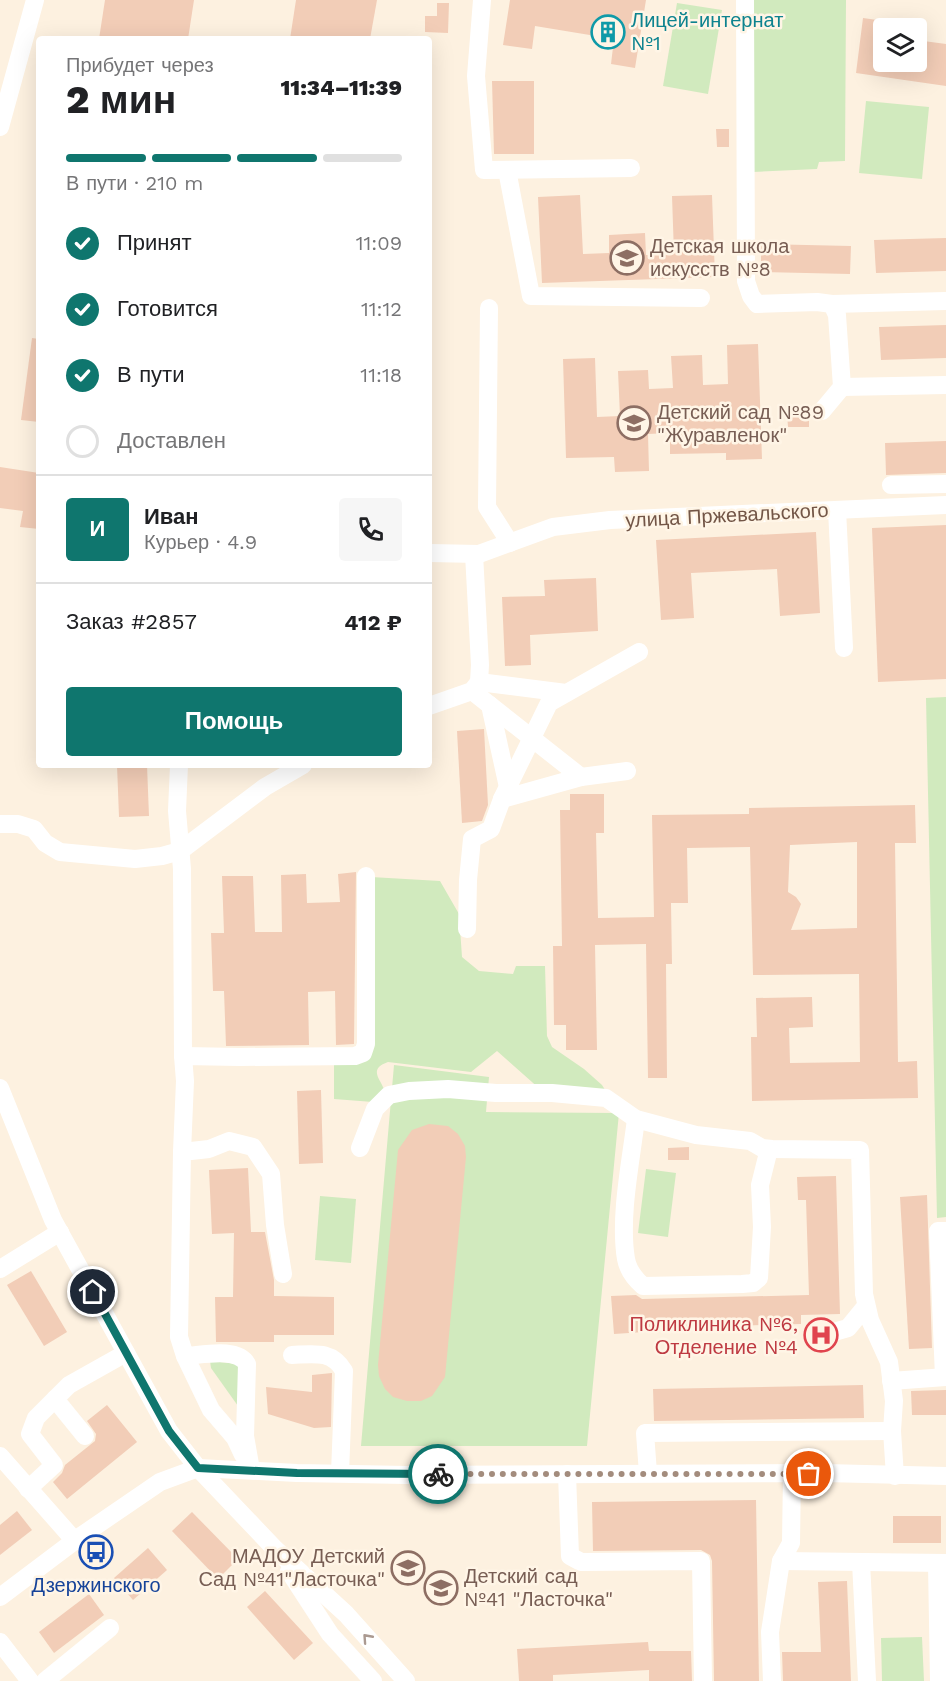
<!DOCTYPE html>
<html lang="ru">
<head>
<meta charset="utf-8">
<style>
	body { margin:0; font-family:"Work Sans",sans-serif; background:#f6f6f6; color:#202124; height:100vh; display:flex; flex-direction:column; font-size:22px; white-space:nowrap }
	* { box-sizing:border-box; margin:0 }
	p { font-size:20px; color:#757577 }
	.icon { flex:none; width:33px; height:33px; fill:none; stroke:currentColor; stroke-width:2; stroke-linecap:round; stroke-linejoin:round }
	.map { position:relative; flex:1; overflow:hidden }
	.details { position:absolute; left:36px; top:36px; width:396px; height:732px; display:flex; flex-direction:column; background:#fff; border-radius:6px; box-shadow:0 6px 24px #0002 }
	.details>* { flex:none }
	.buttons { position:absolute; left:873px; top:18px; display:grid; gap:12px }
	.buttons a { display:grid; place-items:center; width:54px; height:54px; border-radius:6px; background:#fff; box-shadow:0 6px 24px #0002; font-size:30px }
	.pin { position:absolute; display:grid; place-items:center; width:51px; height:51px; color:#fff; margin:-26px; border:3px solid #fff; border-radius:50%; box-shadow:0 2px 6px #0007 }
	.courier { position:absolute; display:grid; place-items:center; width:60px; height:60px; margin:-30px; border:4px solid #0f766e; border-radius:50%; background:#fff; color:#222; box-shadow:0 2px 8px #0007 }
	.overview em { font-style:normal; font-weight:800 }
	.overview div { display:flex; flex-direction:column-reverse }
	.overview { display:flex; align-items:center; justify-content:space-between; height:102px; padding:0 30px }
	h1 { font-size:39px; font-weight:800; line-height:45px }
	.bar { display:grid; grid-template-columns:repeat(4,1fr); gap:9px 6px; align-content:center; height:72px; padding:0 30px }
	.bar i { height:8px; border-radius:4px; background:#e0e0e0 }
	.bar .active { background:#0f766e }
	.bar p { grid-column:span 4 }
	.line { display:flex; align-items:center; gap:15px; padding:0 30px; border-top:2px solid #e0e0e0 }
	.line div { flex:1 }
	.round { display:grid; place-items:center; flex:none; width:63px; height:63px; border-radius:6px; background:#f6f6f6 }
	ol { padding:0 30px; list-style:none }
	li { display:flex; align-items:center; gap:18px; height:66px }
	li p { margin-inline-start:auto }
	li .icon { padding:6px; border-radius:50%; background:#0f766e; color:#fff; stroke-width:4 }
	li:last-child { color:#757577 }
	li i { width:33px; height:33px; border:3px solid #e0e0e0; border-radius:50% }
	.primary-button { display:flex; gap:12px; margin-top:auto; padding:12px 30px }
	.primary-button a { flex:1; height:69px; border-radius:6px; background:#0f766e; color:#fff; font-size:24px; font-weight:800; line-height:69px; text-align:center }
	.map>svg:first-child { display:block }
	.green { fill:#d1eabe }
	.building { fill:#f2cdb7; fill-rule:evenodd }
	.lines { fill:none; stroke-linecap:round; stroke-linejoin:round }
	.minor { stroke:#fff; stroke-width:18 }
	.oneway { stroke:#ab9a91 }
	.done { stroke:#a38c7d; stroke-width:6; stroke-dasharray:0 10.8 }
	.route { stroke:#0f766e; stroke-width:8 }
	.labels { text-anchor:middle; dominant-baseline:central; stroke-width:5; stroke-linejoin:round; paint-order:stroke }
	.culture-label { font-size:20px; fill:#0d838f; stroke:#fff5e6; text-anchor:start }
	.education-label { font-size:20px; fill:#785e54; stroke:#fff5e6; text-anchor:start }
	.street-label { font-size:20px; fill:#735647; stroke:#fff5e6 }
	.health-label { font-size:20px; fill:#be3a42; stroke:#fff5e6; text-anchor:end }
	.transit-label { font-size:20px; fill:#164399; stroke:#fff5e6 }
</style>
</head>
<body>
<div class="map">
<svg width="946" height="1681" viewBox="0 0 946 1681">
	<rect width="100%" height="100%" fill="#fdf1e0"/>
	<g class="green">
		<polygon points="749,0 846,0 845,161 819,162 817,169 753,172"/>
		<polygon points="677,3 722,10 708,94 663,86"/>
		<polygon points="866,101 929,107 922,179 859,173"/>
		<polygon points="946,697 946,1217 937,1218 926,698"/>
		<path d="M371,877L440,881L459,914L462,957L479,971L513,974L516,966H545L547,1036L552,1047L584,1069L602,1085L607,1093L541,1090L497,1051L471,1072L388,1062C369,1069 379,1077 384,1089L373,1102L334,1099V1061L362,1059Z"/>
		<polygon points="394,1065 489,1077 486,1112 619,1113 587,1446 361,1446"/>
		<polygon points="646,1169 676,1173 668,1237 638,1233"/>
		<polygon points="320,1196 356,1199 351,1263 315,1260"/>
		<polygon points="210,1361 239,1364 238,1406 211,1368"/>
		<polygon points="922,1637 924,1681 882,1681 881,1638"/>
	</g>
	<g class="building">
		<polygon points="105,0 194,0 188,39 99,39"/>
		<polygon points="296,0 377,0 370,39 290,39"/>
		<polygon points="510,0 646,0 635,68 611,64 614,39 535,26 532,49 503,45"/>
		<polygon points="437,3 449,3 448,33 425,32 425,16 437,16"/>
		<polygon points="863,18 884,21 884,62 916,62 916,40 946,44 946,86 856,73"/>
		<polygon points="492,81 534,81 534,154 494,154"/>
		<polygon points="716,129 729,129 729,147 717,147"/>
		<polygon points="580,195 583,254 609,253 609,235 645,233 646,255 674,254 672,196 712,195 715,277 542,283 538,197"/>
		<polygon points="946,238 946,271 876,273 874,240"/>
		<polygon points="761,244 851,246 850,274 761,272"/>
		<polygon points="946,325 946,358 881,360 879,327"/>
		<polygon points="32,338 39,339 39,422 21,420"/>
		<polygon points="758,344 762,459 726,460 726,453 670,454 670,433 648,434 649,471 615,472 614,457 566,458 563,359 595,358 597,417 620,416 618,371 648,370 649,389 673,388 671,356 702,355 703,385 728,384 727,345"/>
		<polygon points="787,413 809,413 809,427 788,427"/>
		<polygon points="946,441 946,473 886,475 885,443"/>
		<polygon points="0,467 39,473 39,529 20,527 23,511 0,508"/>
		<polygon points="946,525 946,679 878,682 872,528"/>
		<polygon points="816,532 820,613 780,616 777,569 691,573 694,618 661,620 656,540"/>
		<polygon points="596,578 598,631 530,635 531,665 505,666 502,597 545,596 544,580"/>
		<polygon points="484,729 488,805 482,821 462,823 457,731"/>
		<polygon points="117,765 147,765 149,816 119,817"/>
		<path d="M570,794H604V833H596L598,918L654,917L652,815L749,814V808L915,805L916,843H895L898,1062L917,1061L918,1098L752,1101L751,1037H757L756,998L812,997L813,1027L789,1028L790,1063L860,1062L859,974L753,975L750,847L687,848L688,903H671L672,964H666L667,1078H648L646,944L595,945L597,1050H566V1025H554L553,946H562L560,810H570ZM857,842V928L791,930L801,904L796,897L788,892L790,845Z"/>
		<polygon points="356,872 354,1044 336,1045 335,991 308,992 309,1045 226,1046 224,991 213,991 211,933 224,933 222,876 253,876 255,932 282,932 281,875 306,874 307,903 340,902 338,874"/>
		<polygon points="321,1090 323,1163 299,1164 297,1091"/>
		<polygon points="429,1124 448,1126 458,1134 465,1146 466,1157 445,1377 432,1396 421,1401 407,1401 393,1397 385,1389 379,1376 378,1365 398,1150 412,1130"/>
		<polygon points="689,1147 689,1160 668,1160 668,1148"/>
		<polygon points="248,1168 251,1232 265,1232 274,1280 274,1296 334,1297 334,1335 274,1335 274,1342 216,1342 215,1297 233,1297 234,1233 212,1234 209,1170"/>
		<polygon points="836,1176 840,1314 801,1315 801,1324 643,1328 644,1332 614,1334 611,1296 636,1295 642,1299 809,1295 806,1200 798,1200 797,1177"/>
		<polygon points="927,1195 932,1348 909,1349 900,1197"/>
		<polygon points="31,1271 67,1332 44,1346 7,1285"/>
		<polygon points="332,1373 331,1427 314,1428 268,1414 266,1387 312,1392 312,1375"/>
		<polygon points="863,1385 864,1418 654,1421 653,1389"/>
		<polygon points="946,1390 946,1415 912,1415 911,1391"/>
		<polygon points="107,1405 137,1442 67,1499 53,1482 62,1473 65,1465 95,1441 96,1434 87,1421"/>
		<polygon points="756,1500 759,1681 714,1681 712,1561 710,1555 701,1550 593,1551 592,1502"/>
		<polygon points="17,1511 32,1530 0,1555 0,1525"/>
		<polygon points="192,1512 238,1559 218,1579 172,1531"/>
		<rect x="893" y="1516" width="48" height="27"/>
		<polygon points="148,1548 167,1570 133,1600 114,1578"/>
		<polygon points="847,1581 851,1681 783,1681 782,1652 821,1652 818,1582"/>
		<polygon points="265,1591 313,1643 294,1660 247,1607"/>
		<polygon points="89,1594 104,1615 54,1653 39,1632"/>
		<polygon points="648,1642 649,1651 691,1651 692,1681 649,1681 649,1670 553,1675 553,1681 519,1681 517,1649"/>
	</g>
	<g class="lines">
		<g class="minor">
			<polyline points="482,0 476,76 484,170 631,168"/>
			<polyline points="745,0 746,281 751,296 757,304 817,302 832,304 837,315 842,387 822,411"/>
			<polyline points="0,127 35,0"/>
			<polyline points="507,170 531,296 701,298"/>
			<polyline points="832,304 946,301"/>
			<polyline points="489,308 487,507 510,543"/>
			<polyline points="842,387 946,385"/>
			<polyline points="891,485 946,484"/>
			<polyline points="837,510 844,648"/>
			<polyline points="429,553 479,554 553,527 610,520 946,505"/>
			<polyline points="479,682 566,693"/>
			<polyline points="472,691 581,777 627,771"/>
			<polyline points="490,705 508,787"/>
			<polyline points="429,706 472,691 479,682 480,665 474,554"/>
			<polyline points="179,765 177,811 182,869 183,1056"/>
			<polyline points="502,799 581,777"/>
			<polyline points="0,824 18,824 34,829 45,843 60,852 135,859 162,856 180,851 265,787 303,765"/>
			<polyline points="467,929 468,880 472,839 491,829 502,799 549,703 639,652"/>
			<polyline points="0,1088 53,1220 169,1431 198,1468 275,1549 346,1614 406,1681"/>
			<path d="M636,1119C631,1161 619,1217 626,1259C628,1270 635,1279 643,1286L742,1284L753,1283L759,1278L762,1227L760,1185L769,1149"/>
			<polyline points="360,1148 375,1109 389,1095 409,1091 448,1089 496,1093 552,1093 606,1098 636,1119 696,1135 750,1141 762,1148 772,1149 860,1150 864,1294 870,1320 889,1362 894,1401 892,1431 895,1476"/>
			<polyline points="182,1152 185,1081 183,1056 240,1057 355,1056 363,1053 366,1044 366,876"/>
			<polyline points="0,1269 60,1232"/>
			<polyline points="834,1332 848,1328 866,1306"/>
			<path d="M292,1355C314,1354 332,1350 344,1371L340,1473"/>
			<polyline points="185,1356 211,1410 235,1438 243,1455"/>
			<polyline points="944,1377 938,1231 946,1231"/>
			<polyline points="891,1381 946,1377"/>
			<polyline points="55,1399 85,1436"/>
			<polyline points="0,1456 75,1541"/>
			<path d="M251,1470L245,1436L247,1364C237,1347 203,1355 185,1356L179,1337L182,1152L209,1149L229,1141L253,1147L271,1174L275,1225L283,1274"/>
			<polyline points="648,1473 645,1433 892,1431"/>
			<polyline points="567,1474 570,1556 581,1562 701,1561 703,1681"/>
			<polyline points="28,1489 54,1465 30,1434 36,1418 69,1385 126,1353"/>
			<polyline points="781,1561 946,1563"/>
			<polyline points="861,1562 867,1681"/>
			<polyline points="937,1563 939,1681"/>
			<polyline points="289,1571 330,1634 373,1681"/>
			<polyline points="0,1597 81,1536 160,1482 198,1468 297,1473 407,1475 825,1473 946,1476"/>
			<polyline points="0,1642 30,1681"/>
			<polyline points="45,1681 110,1628"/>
			<polyline points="772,1681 770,1632 781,1561 791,1543 792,1474"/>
		</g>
	</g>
	<defs><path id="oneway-chevron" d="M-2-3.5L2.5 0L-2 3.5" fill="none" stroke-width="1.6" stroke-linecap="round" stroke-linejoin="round" transform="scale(1.5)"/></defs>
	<use class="oneway" href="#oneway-chevron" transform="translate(367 1638) rotate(-132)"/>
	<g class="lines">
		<polyline class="done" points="438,1474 809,1474"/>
		<polyline class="route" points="93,1292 169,1431 198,1468 297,1473 438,1474"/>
	</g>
	<defs>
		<g id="building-ring" transform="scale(1.725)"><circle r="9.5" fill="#fff5e6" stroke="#0f9aa8" stroke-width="1.5"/><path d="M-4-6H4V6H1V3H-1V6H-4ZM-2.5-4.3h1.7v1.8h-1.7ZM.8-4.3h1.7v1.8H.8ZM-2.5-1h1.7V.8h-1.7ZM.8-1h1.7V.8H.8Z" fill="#0f9aa8"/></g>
		<g id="school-ring" transform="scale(1.725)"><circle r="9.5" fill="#fff5e6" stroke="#8d6e63" stroke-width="1.5"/><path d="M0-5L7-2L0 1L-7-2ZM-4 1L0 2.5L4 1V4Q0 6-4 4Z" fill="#8d6e63"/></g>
		<g id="hospital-ring" transform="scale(1.725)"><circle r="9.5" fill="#fff5e6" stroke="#e0444e" stroke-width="1.5"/><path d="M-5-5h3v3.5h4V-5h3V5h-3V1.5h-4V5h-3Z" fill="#e0444e"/></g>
		<g id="bus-ring" transform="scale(1.725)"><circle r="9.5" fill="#fff5e6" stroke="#1a4fb4" stroke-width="1.5"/><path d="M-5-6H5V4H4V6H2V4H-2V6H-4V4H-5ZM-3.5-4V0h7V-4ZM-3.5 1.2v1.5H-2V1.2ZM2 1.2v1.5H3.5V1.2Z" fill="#1a4fb4"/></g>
	</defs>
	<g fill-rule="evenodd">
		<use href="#building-ring" x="608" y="32"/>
		<use href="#school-ring" x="627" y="258"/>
		<use href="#school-ring" x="634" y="423"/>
		<use href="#hospital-ring" x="821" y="1335"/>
		<use href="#bus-ring" x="96" y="1552"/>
		<use href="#school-ring" x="408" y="1568"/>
		<use href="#school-ring" x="441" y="1588"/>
	</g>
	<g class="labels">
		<g class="culture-label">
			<text x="631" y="20">Лицей-интернат<tspan x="631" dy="23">№1</tspan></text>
		</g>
		<g class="education-label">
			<text x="650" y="246">Детская школа<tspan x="650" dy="23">искусств №8</tspan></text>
			<text x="657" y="412">Детский сад №89<tspan x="657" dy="23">"Журавленок"</tspan></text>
			<text x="385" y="1556" text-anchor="end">МАДОУ Детский<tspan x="385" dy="23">Сад №41"Ласточка"</tspan></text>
			<text x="464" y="1576">Детский сад<tspan x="464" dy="23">№41 "Ласточка"</tspan></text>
		</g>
		<g class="street-label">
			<text transform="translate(727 515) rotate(-3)">улица Пржевальского</text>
		</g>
		<g class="health-label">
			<text x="798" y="1324">Поликлиника №6,<tspan x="798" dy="23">Отделение №4</tspan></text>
		</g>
		<g class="transit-label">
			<text x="96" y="1585">Дзержинского</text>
		</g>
	</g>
</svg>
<div class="buttons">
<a><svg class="icon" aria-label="layers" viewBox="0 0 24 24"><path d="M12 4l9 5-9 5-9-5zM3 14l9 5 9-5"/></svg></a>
</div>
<div class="pin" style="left:809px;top:1474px;background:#ea580c"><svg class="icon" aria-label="bag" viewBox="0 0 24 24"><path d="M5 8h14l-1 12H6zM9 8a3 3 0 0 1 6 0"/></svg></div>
<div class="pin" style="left:93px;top:1292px;background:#1f2937"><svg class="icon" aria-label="home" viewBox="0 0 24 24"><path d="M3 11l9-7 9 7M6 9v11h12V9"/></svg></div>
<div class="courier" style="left:438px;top:1474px"><svg class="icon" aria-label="bike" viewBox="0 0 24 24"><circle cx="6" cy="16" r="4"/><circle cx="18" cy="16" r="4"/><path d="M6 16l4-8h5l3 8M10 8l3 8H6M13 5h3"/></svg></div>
<section class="details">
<div class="overview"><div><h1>2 мин</h1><p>Прибудет через</p></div><em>11:34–11:39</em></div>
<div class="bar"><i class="active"></i><i class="active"></i><i class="active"></i><i></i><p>В пути · 210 m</p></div>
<ol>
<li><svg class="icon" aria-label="check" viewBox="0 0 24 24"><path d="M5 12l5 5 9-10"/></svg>Принят<p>11:09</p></li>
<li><svg class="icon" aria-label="check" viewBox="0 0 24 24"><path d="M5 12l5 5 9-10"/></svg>Готовится<p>11:12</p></li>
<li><svg class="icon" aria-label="check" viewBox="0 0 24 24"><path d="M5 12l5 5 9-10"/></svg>В пути<p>11:18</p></li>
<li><i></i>Доставлен</li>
</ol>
<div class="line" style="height:108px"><b class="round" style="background:#0f766e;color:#fff">И</b><div><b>Иван</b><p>Курьер · 4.9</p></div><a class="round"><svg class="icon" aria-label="phone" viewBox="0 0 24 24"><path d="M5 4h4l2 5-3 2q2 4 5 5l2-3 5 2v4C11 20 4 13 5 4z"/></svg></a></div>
<div class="line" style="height:78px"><div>Заказ #2857</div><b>412 ₽</b></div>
<div class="primary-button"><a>Помощь</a></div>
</section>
</div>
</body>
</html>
